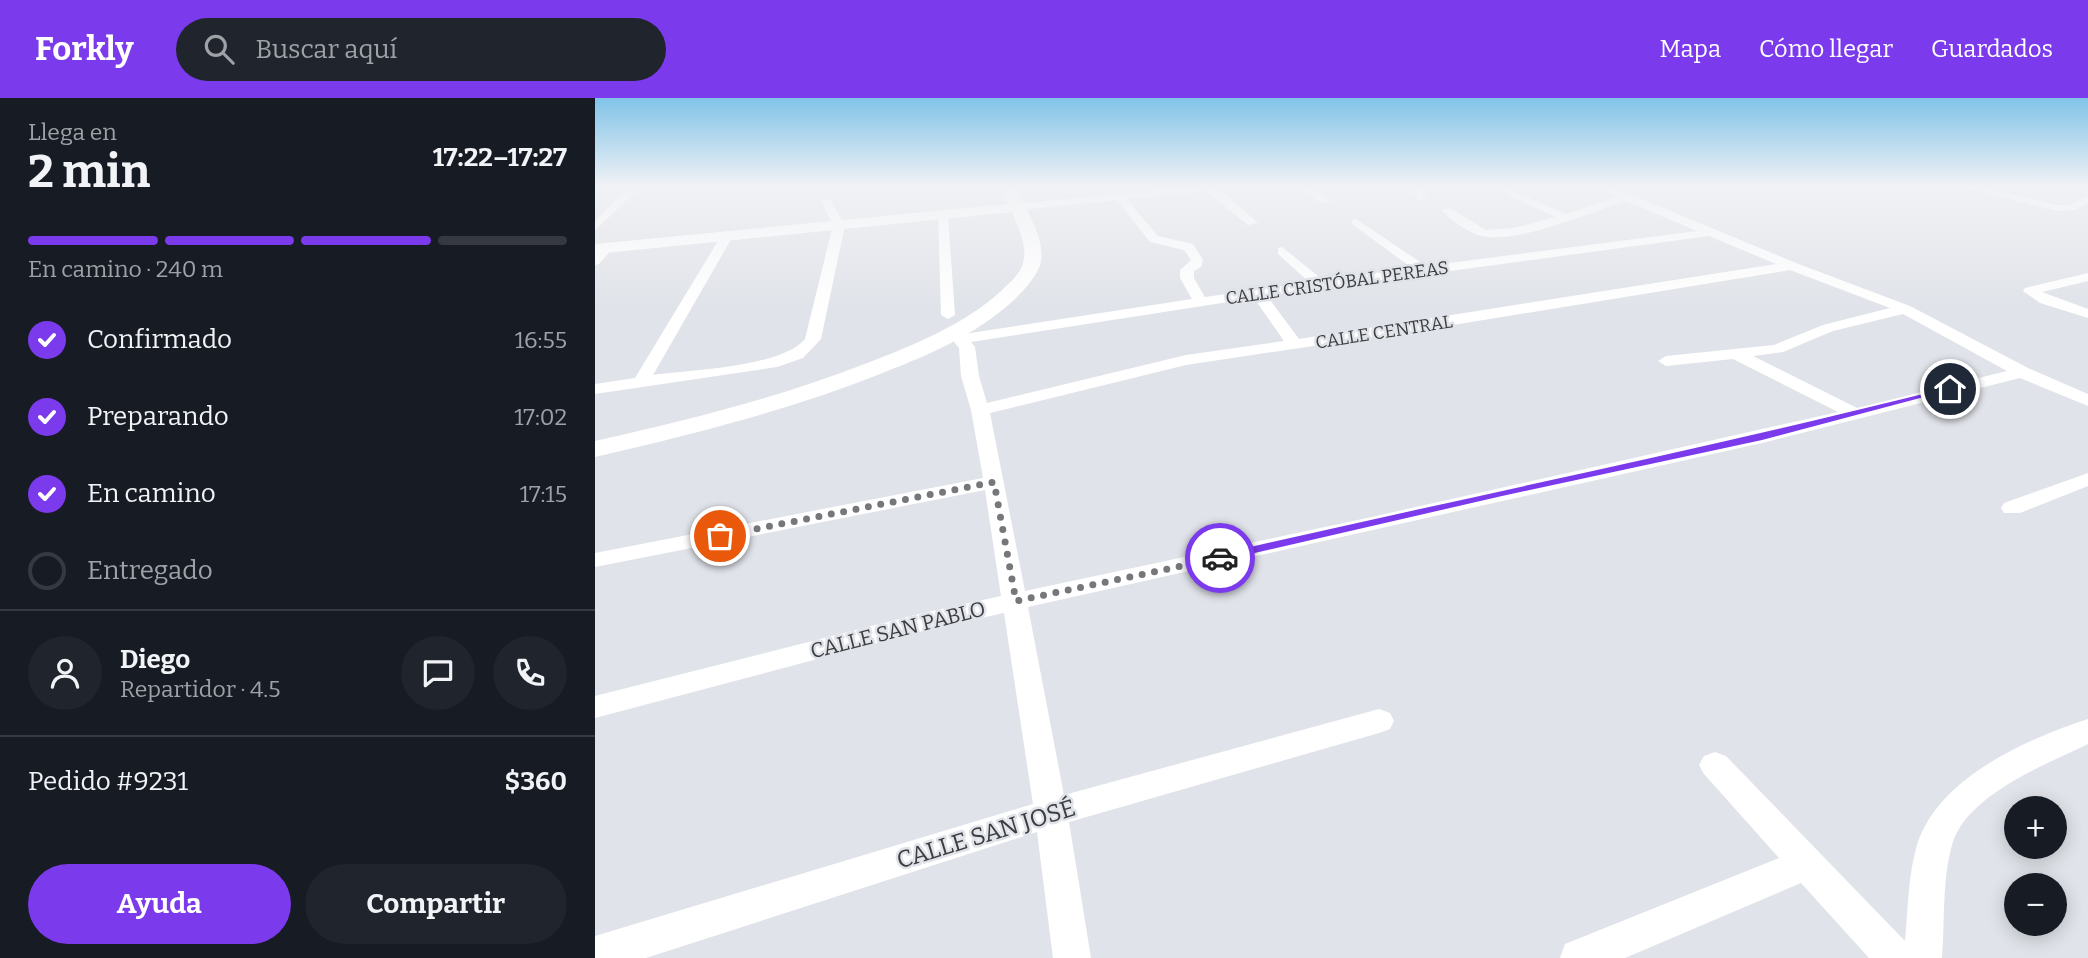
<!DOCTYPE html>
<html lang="es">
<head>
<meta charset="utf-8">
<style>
	body { margin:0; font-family:Bitter,serif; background:#20242c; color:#f1f3f6; height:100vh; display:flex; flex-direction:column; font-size:26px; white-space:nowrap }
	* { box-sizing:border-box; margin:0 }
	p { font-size:23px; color:#9ea1a6 }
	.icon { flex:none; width:38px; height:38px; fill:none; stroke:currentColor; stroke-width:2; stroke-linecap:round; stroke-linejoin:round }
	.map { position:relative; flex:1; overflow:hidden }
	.details { display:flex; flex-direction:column; background:#171b24; width:595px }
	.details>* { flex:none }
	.controls { position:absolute; left:1409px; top:698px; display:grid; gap:14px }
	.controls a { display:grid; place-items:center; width:63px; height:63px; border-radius:50%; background:#171b24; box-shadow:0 4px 18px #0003; font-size:35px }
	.pin { position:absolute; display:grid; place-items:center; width:60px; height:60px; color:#fff; margin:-30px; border:4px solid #fff; border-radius:50%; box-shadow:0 2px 7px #0007 }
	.courier { position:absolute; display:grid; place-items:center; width:70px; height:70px; margin:-35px; border:5px solid #7c3aed; border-radius:50%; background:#fff; color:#222; box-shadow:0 2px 9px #0007 }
	.overview em { font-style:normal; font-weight:700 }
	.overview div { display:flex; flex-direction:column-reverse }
	.overview { display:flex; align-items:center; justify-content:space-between; height:119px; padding:0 28px }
	h1 { font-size:46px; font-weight:700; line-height:52px }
	.bar { display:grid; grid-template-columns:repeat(4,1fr); gap:10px 7px; align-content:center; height:84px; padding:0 28px }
	.bar i { height:9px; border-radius:5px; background:#363941 }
	.bar .current { background:#7c3aed }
	.bar p { grid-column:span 4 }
	.line { display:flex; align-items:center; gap:18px; padding:0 28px; border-top:2px solid #363941 }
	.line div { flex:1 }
	.round { display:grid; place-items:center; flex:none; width:74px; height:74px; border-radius:37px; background:#20242c }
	ol { padding:0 28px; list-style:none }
	li { display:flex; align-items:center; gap:21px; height:77px }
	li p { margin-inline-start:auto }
	li .icon { padding:7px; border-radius:50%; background:#7c3aed; color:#fff; stroke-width:4 }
	li:last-child { color:#9ea1a6 }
	li i { width:38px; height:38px; border:4px solid #363941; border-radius:50% }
	.primary-button { display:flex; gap:14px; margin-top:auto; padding:14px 28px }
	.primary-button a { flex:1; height:80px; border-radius:42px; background:#7c3aed; color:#fff; font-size:28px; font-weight:700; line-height:80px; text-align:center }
	.primary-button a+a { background:#20242c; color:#f1f3f6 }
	header { display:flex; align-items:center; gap:42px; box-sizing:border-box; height:98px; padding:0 35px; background:#7c3aed; color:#fff }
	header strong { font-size:33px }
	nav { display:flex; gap:38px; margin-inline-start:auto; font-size:24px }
	.search { width:490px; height:63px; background:#20242c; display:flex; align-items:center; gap:18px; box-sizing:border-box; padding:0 24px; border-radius:38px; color:#9ea1a6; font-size:26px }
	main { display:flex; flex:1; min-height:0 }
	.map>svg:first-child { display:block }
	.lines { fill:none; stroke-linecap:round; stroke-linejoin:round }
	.minor { fill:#fff; fill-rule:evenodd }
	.secondary { fill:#fff; fill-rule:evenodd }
	.route { fill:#7c3aed }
	.done { stroke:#75777a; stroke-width:7; stroke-dasharray:0 12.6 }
	.labels { text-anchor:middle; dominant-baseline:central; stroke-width:5; stroke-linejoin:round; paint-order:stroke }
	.far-street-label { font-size:18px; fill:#3c3d3f; stroke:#e0e3e9 }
	.street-label { font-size:21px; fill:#3c3d3f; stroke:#e0e3e9 }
	.near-street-label { font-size:24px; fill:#3c3d3f; stroke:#e0e3e9 }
</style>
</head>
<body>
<header>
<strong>Forkly</strong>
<div class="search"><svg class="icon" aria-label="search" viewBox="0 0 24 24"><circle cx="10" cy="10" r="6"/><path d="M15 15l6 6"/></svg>Buscar aquí</div>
<nav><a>Mapa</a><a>Cómo llegar</a><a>Guardados</a></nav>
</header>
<main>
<section class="details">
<div class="overview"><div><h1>2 min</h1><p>Llega en</p></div><em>17:22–17:27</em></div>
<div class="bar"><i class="current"></i><i class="current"></i><i class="current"></i><i></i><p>En camino · 240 m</p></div>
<ol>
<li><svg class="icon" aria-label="check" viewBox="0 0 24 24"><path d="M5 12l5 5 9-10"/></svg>Confirmado<p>16:55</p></li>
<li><svg class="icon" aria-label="check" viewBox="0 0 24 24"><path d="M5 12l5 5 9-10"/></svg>Preparando<p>17:02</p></li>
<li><svg class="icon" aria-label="check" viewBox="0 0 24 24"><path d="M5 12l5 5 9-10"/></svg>En camino<p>17:15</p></li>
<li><i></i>Entregado</li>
</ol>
<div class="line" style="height:126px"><a class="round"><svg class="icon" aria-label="person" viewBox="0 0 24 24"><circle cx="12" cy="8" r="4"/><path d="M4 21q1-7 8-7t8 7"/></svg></a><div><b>Diego</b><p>Repartidor · 4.5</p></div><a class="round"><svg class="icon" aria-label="chat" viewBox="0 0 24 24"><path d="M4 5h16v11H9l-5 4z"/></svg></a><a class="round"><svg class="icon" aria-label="phone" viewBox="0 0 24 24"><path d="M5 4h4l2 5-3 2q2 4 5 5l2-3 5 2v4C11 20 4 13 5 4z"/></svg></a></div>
<div class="line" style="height:91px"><div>Pedido #9231</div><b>$360</b></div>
<div class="primary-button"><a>Ayuda</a><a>Compartir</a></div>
</section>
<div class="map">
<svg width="1493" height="860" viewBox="0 0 1493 860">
	<rect width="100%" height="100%" fill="#e0e3e9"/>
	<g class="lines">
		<g class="minor">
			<polygon points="35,89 46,89 0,132 0,123"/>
			<path d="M584,89H623L663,125L653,127L611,93L532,101L563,138L598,146L608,162L606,169L599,173V180L610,199L714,184L683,156V150L687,149L728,182L817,170L757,126V122L761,121L831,168L1102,133L1031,103C995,114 924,146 887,138C873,135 856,122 846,112L855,110L891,132L919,130L960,119L896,89H910L971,116L1022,99L1003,89H1018L1201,165L1315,208L1433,270L1493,296V308L1425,280L1167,345L433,509L469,697L784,611L795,615L799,623L795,631L784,635L474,724L496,860H458L442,734L51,860H0V838L438,706L409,515L328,533L0,620V598L328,515L406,498L390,392L0,469V455L388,380L376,312L366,278L364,250L352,235L355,232H365L369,236L597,201L585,180V172L596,162L589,152L555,144L522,102L423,112L418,109L423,106ZM1114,138L1181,166L704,241L672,198ZM1195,172L1295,210L1228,227L1179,247L1071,258L1063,263L1071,268L1138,261L1243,314L772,420L430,493L395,315L591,267L858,227ZM659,200L689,243L591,257L392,305L384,278L380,249L376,244ZM1308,216L1412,273L1262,310L1158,258L1188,254L1238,233Z"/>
			<polygon points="705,89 717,89 735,103 726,105"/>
			<polygon points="814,89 825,89 833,100 824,102"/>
			<polygon points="1367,89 1387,89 1462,107 1474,107 1493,98 1493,105 1480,112 1462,113"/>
			<path d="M231,100L236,103L250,127L226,241L208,260L182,269L0,296V286L40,280L126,138L132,134L138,138L58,277C96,272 187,269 210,241L238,127L226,103Z"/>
			<polygon points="348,114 353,117 360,217 353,221 346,217 343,117"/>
			<polygon points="13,145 19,149 4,166 0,167 0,156"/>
			<polygon points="1493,175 1493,183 1447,194 1493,211 1493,220 1445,205 1428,193 1430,190"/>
			<polygon points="1493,375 1493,388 1425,415 1409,415 1406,410 1409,405"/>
			<path d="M1493,621V646C1450,667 1371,697 1357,747C1347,782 1350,823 1347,860H1274L1206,785L1030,860H965L970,846L1184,760L1109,676L1104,667L1109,658L1120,654L1131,658L1310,843C1313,812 1313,777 1322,747C1343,680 1431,641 1493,621Z"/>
		</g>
		<path class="secondary" d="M406,89H420C430,110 450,138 446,163C443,178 429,192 419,202C382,236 336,256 290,274C196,312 98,336 0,359V343C93,322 186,299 275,264C321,246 368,227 405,194C413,186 425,177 428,165C433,149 423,129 417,114L0,156V146L413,106Z"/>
	</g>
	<linearGradient id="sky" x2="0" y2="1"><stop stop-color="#81c3e8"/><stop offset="0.42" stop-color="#f1f2f5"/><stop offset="1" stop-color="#f1f2f5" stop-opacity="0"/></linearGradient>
	<rect width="1493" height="210" fill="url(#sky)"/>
	<path class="route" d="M1352,290L1359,291L1167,342L907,398L625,463L619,460L625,456C867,400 1111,351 1352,290Z"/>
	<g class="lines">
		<polyline class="done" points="125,438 399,384 421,503 625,460"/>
	</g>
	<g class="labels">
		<g class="far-street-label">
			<text transform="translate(742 185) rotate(-8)">CALLE CRISTÓBAL PEREAS</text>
			<text transform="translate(789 234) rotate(-9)">CALLE CENTRAL</text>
		</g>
		<g class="street-label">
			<text transform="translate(303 532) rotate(-14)">CALLE SAN PABLO</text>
		</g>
		<g class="near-street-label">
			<text transform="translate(391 736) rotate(-17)">CALLE SAN JOSÉ</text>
		</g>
	</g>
</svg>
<div class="controls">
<a>+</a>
<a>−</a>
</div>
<div class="pin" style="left:125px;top:438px;background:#ea580c"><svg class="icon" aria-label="bag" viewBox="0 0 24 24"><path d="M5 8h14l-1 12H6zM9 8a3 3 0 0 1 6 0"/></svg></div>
<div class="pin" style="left:1355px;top:291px;background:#1f2937"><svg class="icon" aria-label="home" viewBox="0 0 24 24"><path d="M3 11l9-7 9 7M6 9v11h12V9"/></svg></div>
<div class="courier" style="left:625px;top:460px"><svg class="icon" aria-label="car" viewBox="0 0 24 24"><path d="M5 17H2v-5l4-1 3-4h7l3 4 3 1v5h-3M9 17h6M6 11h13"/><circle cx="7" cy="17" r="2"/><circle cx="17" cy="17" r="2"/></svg></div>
</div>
</main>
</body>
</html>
